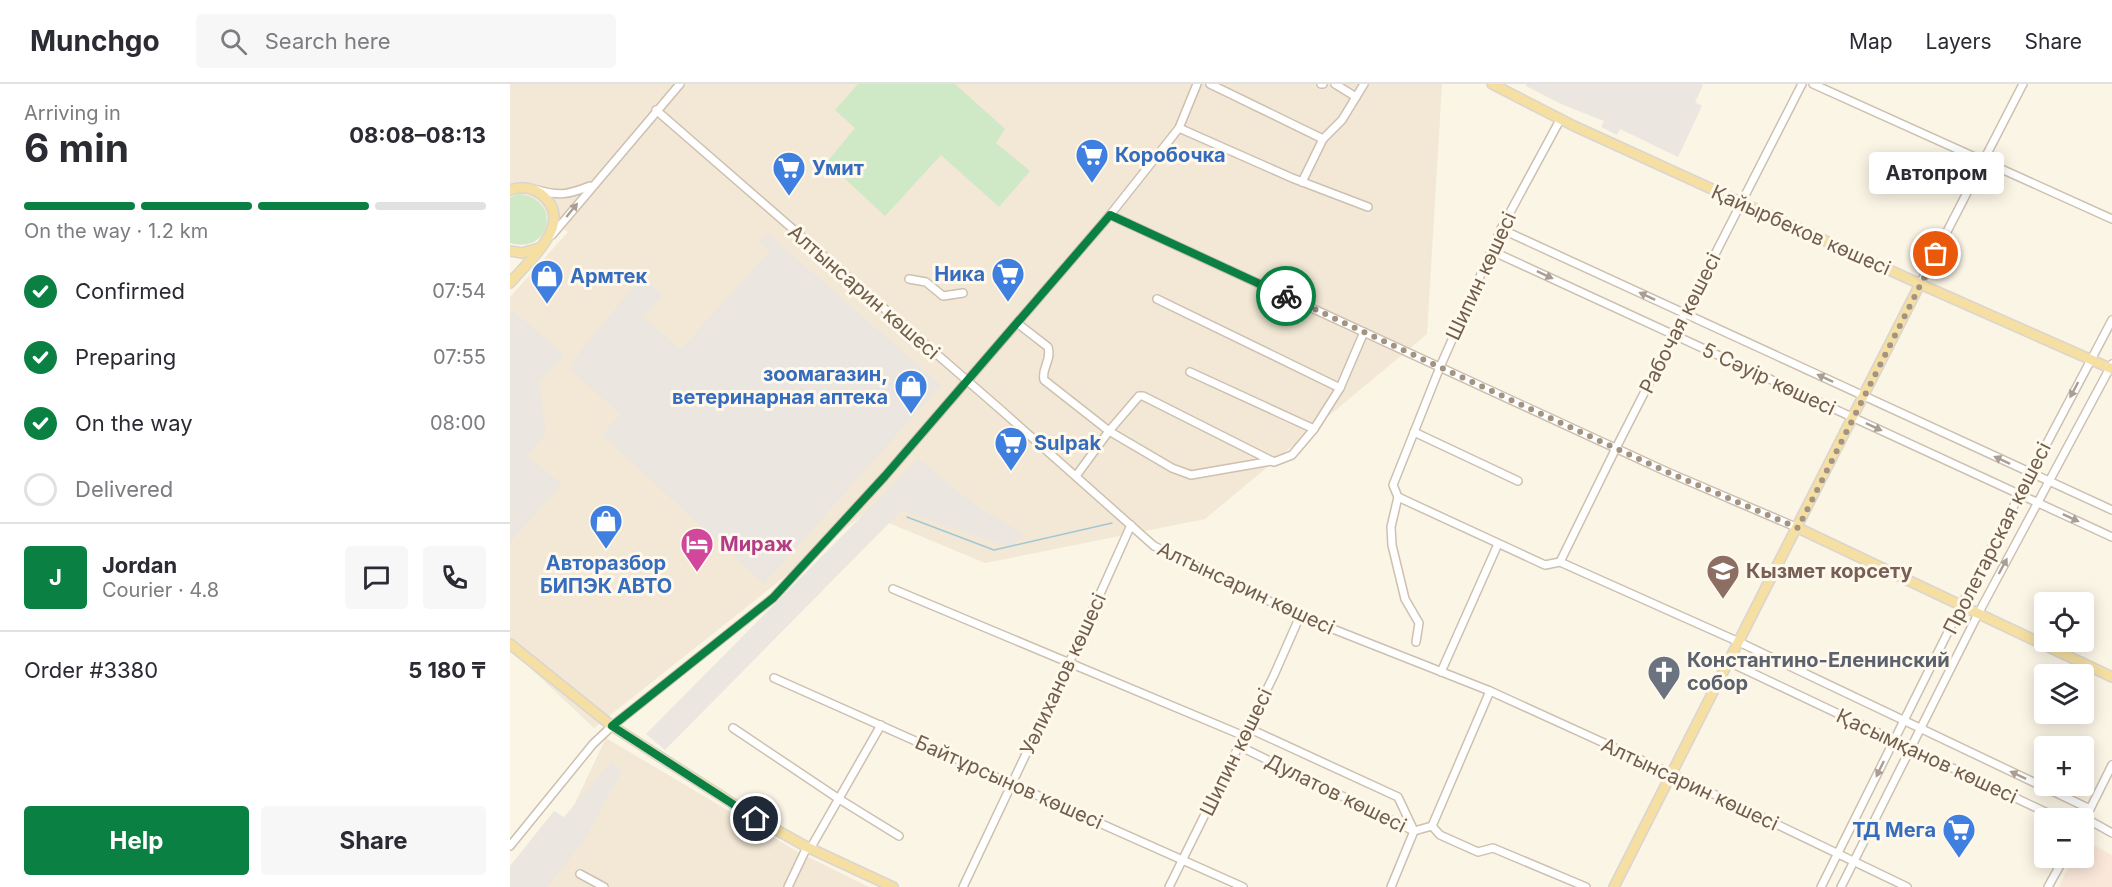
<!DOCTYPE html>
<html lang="en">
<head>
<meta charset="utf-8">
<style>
	body { margin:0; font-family:Inter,sans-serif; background:#f7f7f7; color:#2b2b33; height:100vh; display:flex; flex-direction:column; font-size:22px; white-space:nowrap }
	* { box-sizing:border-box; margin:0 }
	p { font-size:20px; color:#7c7c81 }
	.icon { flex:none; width:33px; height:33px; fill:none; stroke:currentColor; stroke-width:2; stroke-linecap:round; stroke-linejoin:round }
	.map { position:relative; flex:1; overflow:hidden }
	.details { display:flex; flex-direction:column; background:#fff; width:510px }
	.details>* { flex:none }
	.buttons { position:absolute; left:1524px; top:508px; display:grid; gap:12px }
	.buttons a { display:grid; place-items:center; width:60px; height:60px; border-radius:6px; background:#fff; box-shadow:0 3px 15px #0003; font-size:30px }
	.pin { position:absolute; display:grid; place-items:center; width:51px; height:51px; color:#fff; margin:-26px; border:3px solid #fff; border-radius:50%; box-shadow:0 2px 6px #0007 }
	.courier { position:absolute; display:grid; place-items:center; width:60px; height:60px; margin:-30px; border:4px solid #0b8043; border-radius:50%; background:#fff; color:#222; box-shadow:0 2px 8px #0007 }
	.bubble { position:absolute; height:42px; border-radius:6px; background:#fff; box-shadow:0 3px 15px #0003; font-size:20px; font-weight:700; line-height:42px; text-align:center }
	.overview em { font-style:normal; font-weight:700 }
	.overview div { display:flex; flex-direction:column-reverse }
	.overview { display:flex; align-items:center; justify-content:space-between; height:102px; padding:0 24px }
	h1 { font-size:39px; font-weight:700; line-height:45px }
	.bar { display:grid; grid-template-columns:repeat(4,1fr); gap:9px 6px; align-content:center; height:72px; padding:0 24px }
	.bar i { height:8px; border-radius:4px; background:#e1e1e2 }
	.bar .on { background:#0b8043 }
	.bar p { grid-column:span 4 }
	.line { display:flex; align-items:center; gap:15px; padding:0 24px; border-top:2px solid #e1e1e2 }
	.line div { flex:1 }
	.round { display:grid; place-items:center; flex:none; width:63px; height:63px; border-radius:6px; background:#f7f7f7 }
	ol { padding:0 24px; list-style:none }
	li { display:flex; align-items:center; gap:18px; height:66px }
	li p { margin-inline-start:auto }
	li .icon { padding:6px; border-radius:50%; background:#0b8043; color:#fff; stroke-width:4 }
	li:last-child { color:#7c7c81 }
	li i { width:33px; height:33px; border:3px solid #e1e1e2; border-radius:50% }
	.action { display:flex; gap:12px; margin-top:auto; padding:12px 24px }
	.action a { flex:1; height:69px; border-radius:6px; background:#0b8043; color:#fff; font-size:24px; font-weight:700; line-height:69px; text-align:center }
	.action a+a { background:#f7f7f7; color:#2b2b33 }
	header { display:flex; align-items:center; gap:36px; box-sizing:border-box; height:84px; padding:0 30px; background:#fff; border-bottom:2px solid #e1e1e2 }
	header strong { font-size:28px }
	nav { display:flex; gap:33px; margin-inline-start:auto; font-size:21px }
	.search { width:420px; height:54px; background:#f7f7f7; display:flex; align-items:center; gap:15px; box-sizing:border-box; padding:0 21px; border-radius:6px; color:#7c7c81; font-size:22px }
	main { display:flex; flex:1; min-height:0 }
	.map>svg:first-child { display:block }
	.residential { fill:#f2e8d5 }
	.commercial { fill:#fae7da }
	.industrial { fill:#ebe6df }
	.green { fill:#cfe8c5 }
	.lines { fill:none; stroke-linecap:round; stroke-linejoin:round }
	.stream { stroke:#a2c7d4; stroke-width:1.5 }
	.minor-casing { stroke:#cec0b0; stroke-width:10 }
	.major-casing { stroke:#dad5d0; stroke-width:12 }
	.minor { stroke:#fff; stroke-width:7 }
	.major { stroke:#f5dfa2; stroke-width:9 }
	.oneway { fill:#aa9e94 }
	.done { stroke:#a29382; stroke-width:6; stroke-dasharray:0 10.8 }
	.route { stroke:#0b8043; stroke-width:8 }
	.labels { text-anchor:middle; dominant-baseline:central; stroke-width:6; stroke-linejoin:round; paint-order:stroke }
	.shop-label { font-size:20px; font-weight:bold; fill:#366cbe; stroke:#fef9ec; text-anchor:start }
	.street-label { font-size:20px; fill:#725e4c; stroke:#fef9ec }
	.hotel-label { font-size:20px; font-weight:bold; fill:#b23c85; stroke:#fef9ec; text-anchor:start }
	.education-label { font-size:20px; font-weight:bold; fill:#785e54; stroke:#fef9ec; text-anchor:start }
	.worship-label { font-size:20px; font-weight:bold; fill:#5b616d; stroke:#fef9ec; text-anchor:start }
</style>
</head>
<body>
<header>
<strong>Munchgo</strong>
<div class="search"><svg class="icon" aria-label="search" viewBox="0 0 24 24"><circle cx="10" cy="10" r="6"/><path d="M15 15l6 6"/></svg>Search here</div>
<nav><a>Map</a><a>Layers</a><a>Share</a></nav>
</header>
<main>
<section class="details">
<div class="overview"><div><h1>6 min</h1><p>Arriving in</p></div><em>08:08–08:13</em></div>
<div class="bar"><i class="on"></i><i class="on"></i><i class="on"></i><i></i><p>On the way · 1.2 km</p></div>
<ol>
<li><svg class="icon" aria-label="check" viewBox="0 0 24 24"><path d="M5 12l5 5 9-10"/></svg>Confirmed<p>07:54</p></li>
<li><svg class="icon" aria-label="check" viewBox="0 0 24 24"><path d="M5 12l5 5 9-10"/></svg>Preparing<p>07:55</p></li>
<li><svg class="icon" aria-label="check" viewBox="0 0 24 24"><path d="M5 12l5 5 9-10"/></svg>On the way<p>08:00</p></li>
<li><i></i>Delivered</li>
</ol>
<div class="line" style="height:108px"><b class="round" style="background:#0b8043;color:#fff">J</b><div><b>Jordan</b><p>Courier · 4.8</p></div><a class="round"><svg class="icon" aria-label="chat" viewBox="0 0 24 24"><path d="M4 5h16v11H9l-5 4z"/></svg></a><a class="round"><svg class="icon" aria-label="phone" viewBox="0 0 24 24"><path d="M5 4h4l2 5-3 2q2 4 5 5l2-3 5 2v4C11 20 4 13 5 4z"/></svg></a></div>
<div class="line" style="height:78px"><div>Order #3380</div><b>5 180 ₸</b></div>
<div class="action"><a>Help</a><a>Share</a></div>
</section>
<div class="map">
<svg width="1602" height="803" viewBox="0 0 1602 803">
	<rect width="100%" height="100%" fill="#fbf5e6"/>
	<g class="residential">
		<polygon points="0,0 932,0 917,250 695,435 475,479 355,429 84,644 0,565 0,213 58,148 0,105"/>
		<polygon points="96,654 290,769 359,803 25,803"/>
	</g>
	<polygon class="commercial" points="1574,756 1602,771 1602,803 1549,803 1563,774 1574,774"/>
	<g class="industrial">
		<polygon points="1016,0 1190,0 1193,1 1185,18 1192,22 1168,73 1110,45 1107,51 1091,43 1094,37 1051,20 1016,2"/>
		<polygon points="257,149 431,301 254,500 92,351 110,330 63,288 61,279 128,197 136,197 152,211 133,234 171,265 260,167 249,157"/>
		<polygon points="3,227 54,271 29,298 36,350 17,371 51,400 0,458 0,231"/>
		<polygon points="408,375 469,424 514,450 501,464 392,426 155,666 136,650"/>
		<polygon points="101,678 112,687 72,759 37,803 0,803 0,782 44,727 54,733"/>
	</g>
	<g class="green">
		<polygon points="348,0 445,0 495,45 486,59 520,87 489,123 431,71 375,132 317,78 345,44 325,26"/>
		<path d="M9,110C53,116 41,171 0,159V113Z"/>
	</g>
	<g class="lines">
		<polyline class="stream" points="397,433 484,466 602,439"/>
		<g class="minor-casing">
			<g id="minor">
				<polyline points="700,0 813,55"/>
				<polyline points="811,0 813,0"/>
				<polyline points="825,0 846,13"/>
				<polyline points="1303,0 1602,135"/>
				<polyline points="146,26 491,326 644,462 790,532 980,607 1162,690 1397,803"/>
				<polyline points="669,44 782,94 858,123"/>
				<polyline points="792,98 813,55 832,36 854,0"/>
				<path d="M27,106C50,112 57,111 80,102"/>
				<polyline points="600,131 1155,387 1288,444"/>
				<polyline points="991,145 1602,426"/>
				<polyline points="42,151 170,0"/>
				<polyline points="982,167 1602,453"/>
				<polyline points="399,195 416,198 433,212 453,209"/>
				<polyline points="1410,200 1513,0"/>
				<polyline points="647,215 830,304"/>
				<path d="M507,239L538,263C542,277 531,284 534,296L599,347L662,384L681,391L762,377"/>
				<polyline points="680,288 804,345"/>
				<polyline points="904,348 1008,397"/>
				<polyline points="566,392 599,347 629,312 633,312 764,378 782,371 804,345 830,304 854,248"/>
				<polyline points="888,413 1035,481 1050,478 1229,558 1580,725"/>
				<polyline points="1050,478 1106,364 1292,0"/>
				<polyline points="383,505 734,652"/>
				<polyline points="906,558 909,539 895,515 882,461 881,443 888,413 883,401 930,283 991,145 1050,36"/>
				<polyline points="1219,578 1550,735"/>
				<polyline points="931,588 988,460"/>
				<polyline points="264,594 733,803"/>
				<polyline points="223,644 329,715 389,752"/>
				<polyline points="738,644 888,713 904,747"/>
				<polyline points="729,662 904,747"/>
				<polyline points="1575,734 1602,749"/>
				<polyline points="1574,737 1602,681"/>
				<polyline points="922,742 930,751 968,768 983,764 1076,803"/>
				<polyline points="922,742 980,607"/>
				<polyline points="904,747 922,742"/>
				<polyline points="0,762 83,660 102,642 263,514 375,392 600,131 669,44 687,0"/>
				<polyline points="300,765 371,641"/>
				<polyline points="70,790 94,803"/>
				<polyline points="278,803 297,763"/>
				<polyline points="453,803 559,579 621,441"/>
				<polyline points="659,803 764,591 790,532"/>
				<polyline points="881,803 904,747"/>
				<polyline points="1311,803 1451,522 1602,236"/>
				<polyline points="1331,803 1468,530 1602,280"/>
				<polyline points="1538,803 1554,774"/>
			</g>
		</g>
		<g class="major-casing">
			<g id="major">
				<polyline points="982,0 1064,42 1410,200 1602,285"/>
				<path d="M0,106C11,102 21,103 31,110C67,138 19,176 0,199"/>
				<polyline points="0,167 12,169 29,164"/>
				<polyline points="1288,444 1602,593"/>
				<polyline points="0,560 102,642 247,735 297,763 383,803"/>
				<polyline points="1104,803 1410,200"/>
			</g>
		</g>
		<use href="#minor" class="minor"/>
		<use href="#major" class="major"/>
	</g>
	<defs><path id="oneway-solid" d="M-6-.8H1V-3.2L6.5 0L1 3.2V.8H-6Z" transform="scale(1.5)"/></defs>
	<g class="oneway">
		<use href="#oneway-solid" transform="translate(62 126) rotate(-51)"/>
		<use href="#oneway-solid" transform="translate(1035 191) rotate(25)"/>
		<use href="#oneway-solid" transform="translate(1137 212) rotate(-155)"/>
		<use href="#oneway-solid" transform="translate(1315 294) rotate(-155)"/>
		<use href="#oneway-solid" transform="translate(1564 306) rotate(118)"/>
		<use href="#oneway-solid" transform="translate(1364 343) rotate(25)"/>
		<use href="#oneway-solid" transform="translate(1492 376) rotate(-155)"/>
		<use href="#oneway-solid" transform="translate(1561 434) rotate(25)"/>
		<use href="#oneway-solid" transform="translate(1493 482) rotate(-62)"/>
		<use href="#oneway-solid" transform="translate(1370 685) rotate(116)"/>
		<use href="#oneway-solid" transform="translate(1508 691) rotate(-155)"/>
	</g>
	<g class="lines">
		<polyline class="done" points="776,212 1155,387 1288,444 1426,170"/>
		<polyline class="route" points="246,735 102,642 263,514 375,392 600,131 776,212"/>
	</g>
	<defs>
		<g id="supermarket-pin" transform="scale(1.725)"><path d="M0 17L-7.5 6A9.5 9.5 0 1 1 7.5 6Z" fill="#3f7fe0" stroke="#fef9ec"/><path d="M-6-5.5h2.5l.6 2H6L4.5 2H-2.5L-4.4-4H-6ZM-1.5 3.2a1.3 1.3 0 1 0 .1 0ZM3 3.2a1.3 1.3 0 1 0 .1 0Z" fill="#fff"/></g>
		<g id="shop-pin" transform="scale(1.725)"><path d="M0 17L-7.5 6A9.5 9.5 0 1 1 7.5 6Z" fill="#3f7fe0" stroke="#fef9ec"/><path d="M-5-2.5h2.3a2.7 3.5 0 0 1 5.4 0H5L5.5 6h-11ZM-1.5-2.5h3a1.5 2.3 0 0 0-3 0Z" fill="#fff"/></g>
		<g id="hotel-pin" transform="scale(1.725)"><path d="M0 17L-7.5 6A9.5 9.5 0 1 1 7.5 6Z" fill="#d1479c" stroke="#fef9ec"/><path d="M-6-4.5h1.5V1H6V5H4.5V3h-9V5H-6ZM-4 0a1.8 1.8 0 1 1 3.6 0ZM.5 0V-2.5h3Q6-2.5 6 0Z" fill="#fff"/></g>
		<g id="university-pin" transform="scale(1.725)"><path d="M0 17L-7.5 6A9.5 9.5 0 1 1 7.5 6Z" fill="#8d6e63" stroke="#fef9ec"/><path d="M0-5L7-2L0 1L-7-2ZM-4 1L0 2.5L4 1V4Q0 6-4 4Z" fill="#fff"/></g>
		<g id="church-pin" transform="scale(1.725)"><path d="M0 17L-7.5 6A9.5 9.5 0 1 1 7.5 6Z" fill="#6b7280" stroke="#fef9ec"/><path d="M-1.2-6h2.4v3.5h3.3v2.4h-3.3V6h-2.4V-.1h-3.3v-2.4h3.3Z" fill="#fff"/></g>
	</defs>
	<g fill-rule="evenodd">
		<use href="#supermarket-pin" x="582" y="71"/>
		<use href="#supermarket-pin" x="279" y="84"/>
		<use href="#supermarket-pin" x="498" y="190"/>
		<use href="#shop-pin" x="37" y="192"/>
		<use href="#shop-pin" x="401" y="302"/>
		<use href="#supermarket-pin" x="501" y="359"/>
		<use href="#shop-pin" x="96" y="437"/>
		<use href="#hotel-pin" x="187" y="460"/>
		<use href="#university-pin" x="1213" y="487"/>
		<use href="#church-pin" x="1154" y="588"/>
		<use href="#supermarket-pin" x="1449" y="746"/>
	</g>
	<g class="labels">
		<g class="shop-label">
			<text x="605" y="71">Коробочка</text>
			<text x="302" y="84">Умит</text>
			<text x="475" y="190" text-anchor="end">Ника</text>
			<text x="60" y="192">Армтек</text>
			<text x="378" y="290" text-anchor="end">зоомагазин,<tspan x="378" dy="23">ветеринарная аптека</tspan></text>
			<text x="524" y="359">Sulpak</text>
			<text x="96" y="479" text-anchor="middle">Авторазбор<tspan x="96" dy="23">БИПЭК АВТО</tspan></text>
			<text x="1426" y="746" text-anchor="end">ТД Мега</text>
		</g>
		<g class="street-label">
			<text transform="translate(1291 146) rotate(24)">Қайырбеков көшесі</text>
			<text transform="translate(971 192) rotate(-65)">Шипин көшесі</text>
			<text transform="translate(354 208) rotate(41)">Алтынсарин көшесі</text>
			<text transform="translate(1170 239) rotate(-63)">Рабочая көшесі</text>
			<text transform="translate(1259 295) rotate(25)">5 Сәуір көшесі</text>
			<text transform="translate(1487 454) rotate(-63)">Пролетарская көшесі</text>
			<text transform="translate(736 504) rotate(25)">Алтынсарин көшесі</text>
			<text transform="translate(553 590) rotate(-65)">Уәлиханов көшесі</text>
			<text transform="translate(726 668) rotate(-64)">Шипин көшесі</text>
			<text transform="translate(1417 672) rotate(25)">Қасымқанов көшесі</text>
			<text transform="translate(499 698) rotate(24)">Байтұрсынов көшесі</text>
			<text transform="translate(1180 700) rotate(25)">Алтынсарин көшесі</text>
			<text transform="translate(826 709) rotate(26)">Дулатов көшесі</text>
		</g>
		<g class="hotel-label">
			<text x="210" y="460">Мираж</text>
		</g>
		<g class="education-label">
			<text x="1236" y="487">Кызмет корсету</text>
		</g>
		<g class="worship-label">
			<text x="1177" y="576">Константино-Еленинский<tspan x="1177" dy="23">собор</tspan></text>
		</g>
	</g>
</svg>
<div class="buttons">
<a><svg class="icon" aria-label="locate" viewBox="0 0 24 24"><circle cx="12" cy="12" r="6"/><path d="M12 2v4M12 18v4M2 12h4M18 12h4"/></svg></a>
<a><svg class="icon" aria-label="layers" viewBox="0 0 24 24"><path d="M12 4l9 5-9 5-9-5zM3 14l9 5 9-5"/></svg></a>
<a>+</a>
<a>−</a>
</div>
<div class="pin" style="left:1426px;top:170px;background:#ea580c"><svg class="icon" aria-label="bag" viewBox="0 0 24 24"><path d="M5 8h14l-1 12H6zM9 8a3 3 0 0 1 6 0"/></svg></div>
<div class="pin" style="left:246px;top:735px;background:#1f2937"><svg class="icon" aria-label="home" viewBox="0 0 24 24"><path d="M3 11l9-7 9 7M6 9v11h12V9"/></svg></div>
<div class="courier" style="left:776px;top:212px"><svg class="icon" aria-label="bike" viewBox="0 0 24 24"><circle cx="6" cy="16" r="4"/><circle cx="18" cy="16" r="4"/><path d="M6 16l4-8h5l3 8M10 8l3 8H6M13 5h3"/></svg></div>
<div class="bubble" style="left:1359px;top:68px;width:135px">Автопром</div>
</div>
</main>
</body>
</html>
